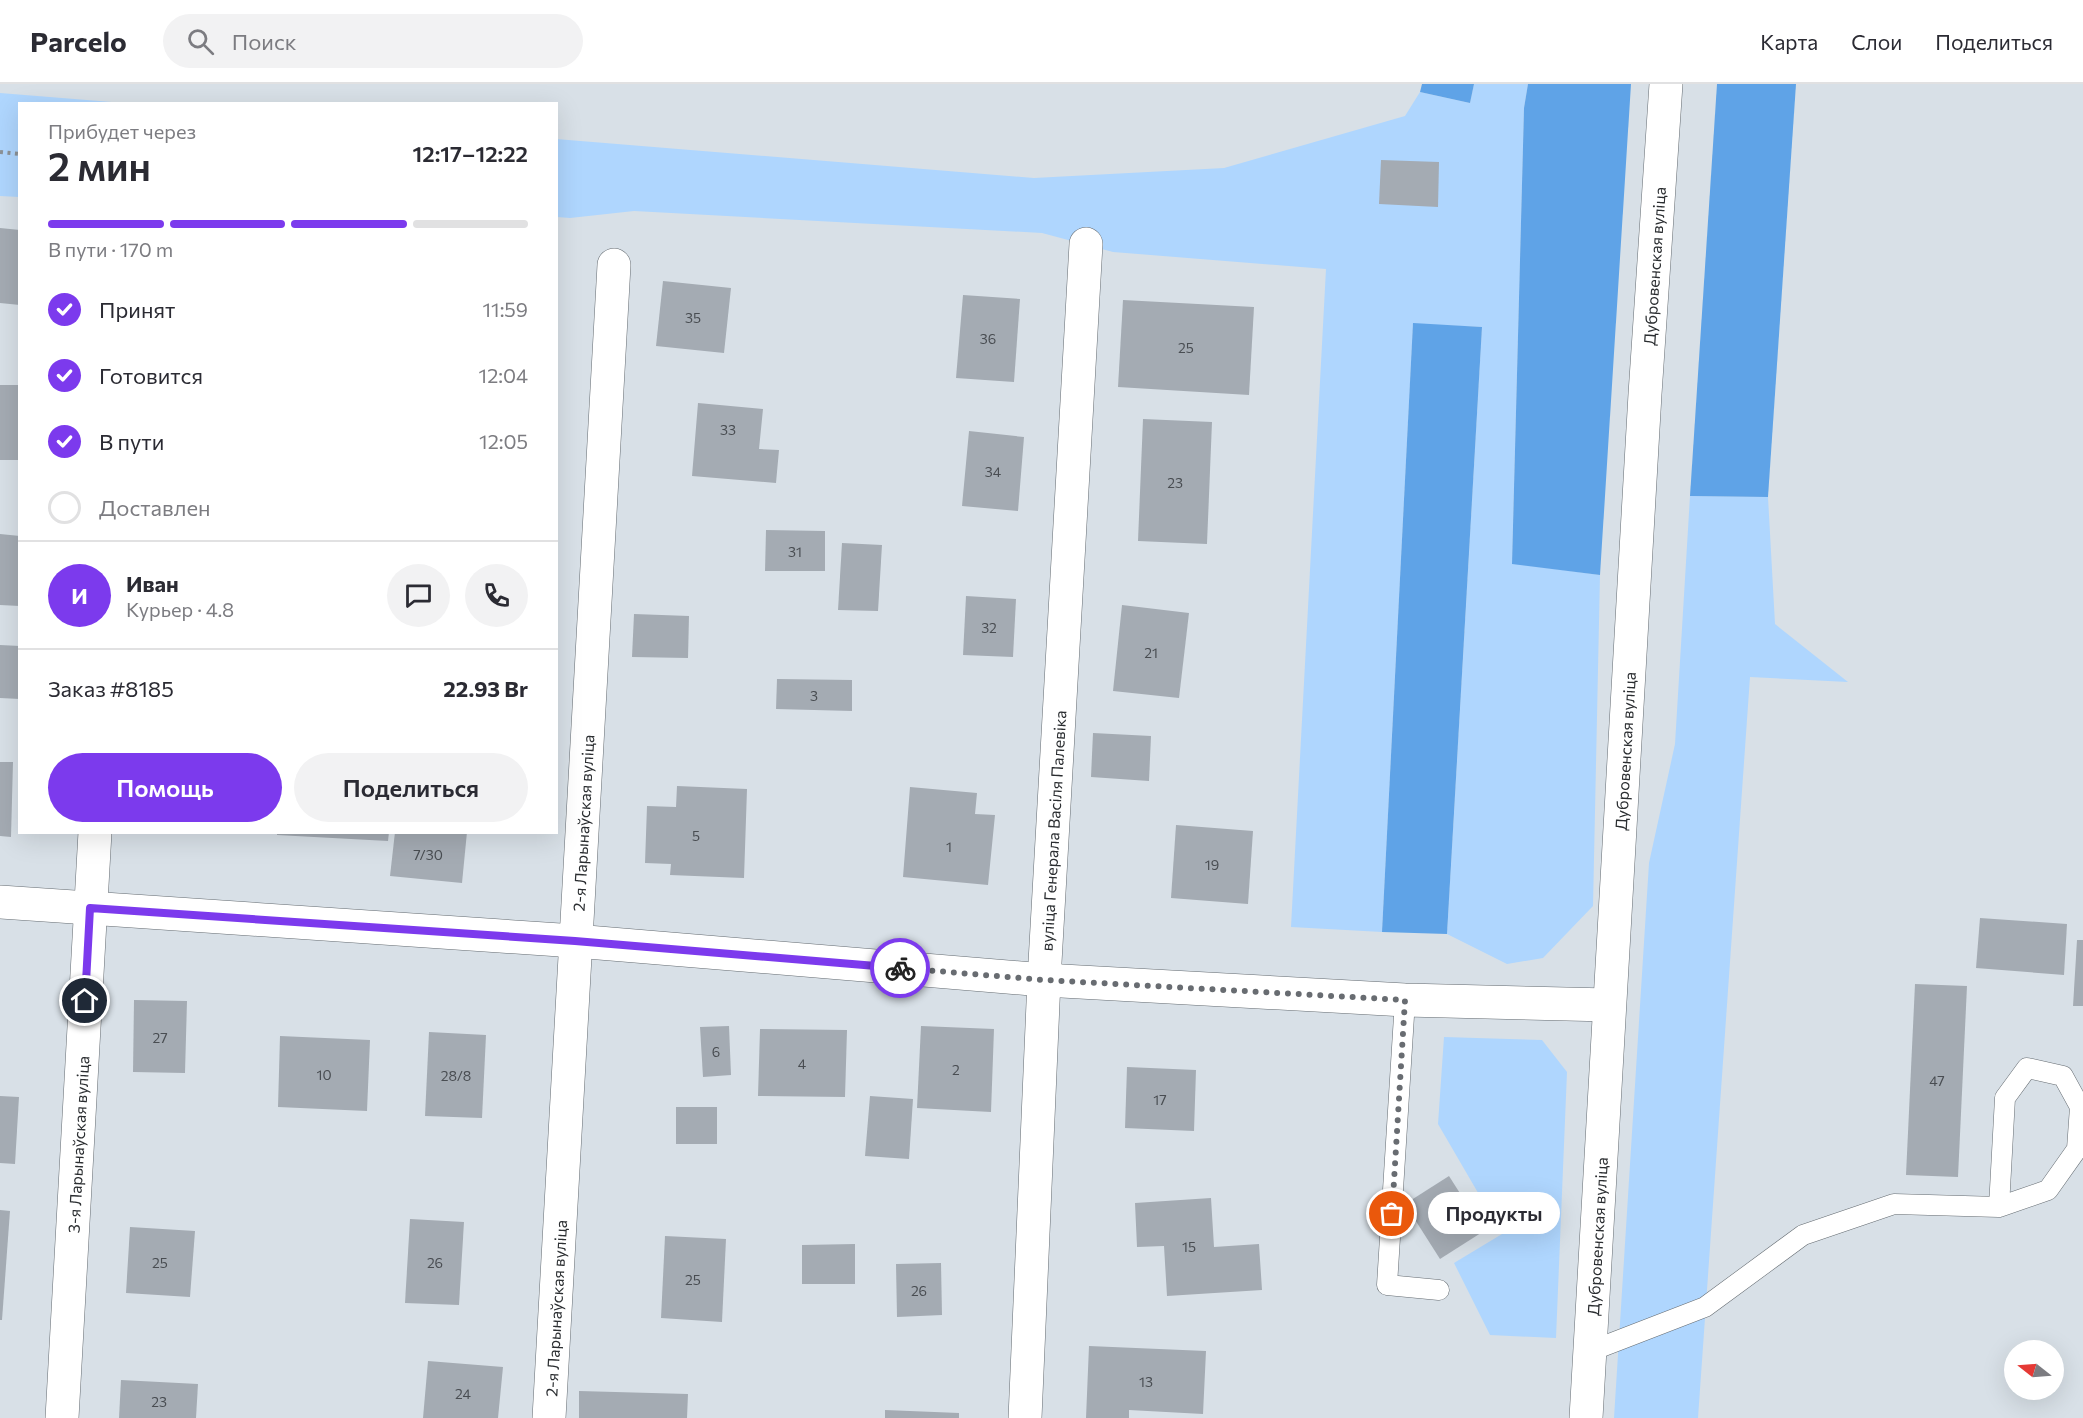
<!DOCTYPE html>
<html lang="ru">
<head>
<meta charset="utf-8">
<style>
	body { margin:0; font-family:Commissioner,sans-serif; background:#f2f2f3; color:#2b2b33; height:100vh; display:flex; flex-direction:column; font-size:22px; white-space:nowrap }
	* { box-sizing:border-box; margin:0 }
	p { font-size:20px; color:#7c7c81 }
	.icon { flex:none; width:33px; height:33px; fill:none; stroke:currentColor; stroke-width:2; stroke-linecap:round; stroke-linejoin:round }
	.map { position:relative; flex:1; overflow:hidden }
	.side { position:absolute; left:18px; top:18px; width:540px; height:732px; display:flex; flex-direction:column; background:#fff; border-radius:0px; box-shadow:0 6px 24px #0002 }
	.side>* { flex:none }
	.needle { width:39px; rotate:287deg }
	.buttons { position:absolute; left:2004px; top:1256px; display:grid; gap:12px }
	.buttons a { display:grid; place-items:center; width:60px; height:60px; border-radius:50%; background:#fff; box-shadow:0 6px 24px #0002; font-size:30px }
	.pin { position:absolute; display:grid; place-items:center; width:51px; height:51px; color:#fff; margin:-26px; border:3px solid #fff; border-radius:50%; box-shadow:0 2px 6px #0007 }
	.courier { position:absolute; display:grid; place-items:center; width:60px; height:60px; margin:-30px; border:4px solid #7c3aed; border-radius:50%; background:#fff; color:#222; box-shadow:0 2px 8px #0007 }
	.bubble { position:absolute; height:42px; border-radius:21px; background:#fff; box-shadow:0 6px 24px #0002; font-size:20px; font-weight:600; line-height:42px; text-align:center }
	.headline em { font-style:normal; font-weight:600 }
	.headline div { display:flex; flex-direction:column-reverse }
	.headline { display:flex; align-items:center; justify-content:space-between; height:102px; padding:0 30px }
	h1 { font-size:39px; font-weight:600; line-height:45px }
	.bar { display:grid; grid-template-columns:repeat(4,1fr); gap:9px 6px; align-content:center; height:72px; padding:0 30px }
	.bar i { height:8px; border-radius:4px; background:#e1e1e2 }
	.bar .active { background:#7c3aed }
	.bar p { grid-column:span 4 }
	.line { display:flex; align-items:center; gap:15px; padding:0 30px; border-top:2px solid #e1e1e2 }
	.line div { flex:1 }
	.round { display:grid; place-items:center; flex:none; width:63px; height:63px; border-radius:32px; background:#f2f2f3 }
	ol { padding:0 30px; list-style:none }
	li { display:flex; align-items:center; gap:18px; height:66px }
	li p { margin-inline-start:auto }
	li .icon { padding:6px; border-radius:50%; background:#7c3aed; color:#fff; stroke-width:4 }
	li:last-child { color:#7c7c81 }
	li i { width:33px; height:33px; border:3px solid #e1e1e2; border-radius:50% }
	.cta { display:flex; gap:12px; margin-top:auto; padding:12px 30px }
	.cta a { flex:1; height:69px; border-radius:36px; background:#7c3aed; color:#fff; font-size:24px; font-weight:600; line-height:69px; text-align:center }
	.cta a+a { background:#f2f2f3; color:#2b2b33 }
	header { display:flex; align-items:center; gap:36px; box-sizing:border-box; height:84px; padding:0 30px; background:#fff; border-bottom:2px solid #e1e1e2 }
	header strong { font-size:28px }
	nav { display:flex; gap:33px; margin-inline-start:auto; font-size:21px }
	.search { width:420px; height:54px; background:#f2f2f3; display:flex; align-items:center; gap:15px; box-sizing:border-box; padding:0 21px; border-radius:33px; color:#7c7c81; font-size:22px }
	.map>svg:first-child { display:block }
	.green { fill:#afd6fe }
	.forest { fill:#5fa3e7 }
	.building { fill:#a4abb3 }
	.lines { fill:none; stroke-linecap:round; stroke-linejoin:round }
	.lane-casing { stroke:#646b71; stroke-width:21 }
	.street-casing { stroke:#646b71; stroke-width:34 }
	.primary-casing { stroke:#646b71; stroke-width:34 }
	.path { stroke:#8c9297; stroke-width:4; stroke-dasharray:3 4.5; stroke-linecap:butt }
	.lane { stroke:#fff; stroke-width:20 }
	.street { stroke:#fff; stroke-width:33 }
	.primary { stroke:#fff; stroke-width:33 }
	.done { stroke:#686c71; stroke-width:6; stroke-dasharray:0 10.8 }
	.route { stroke:#7c3aed; stroke-width:8 }
	.labels { text-anchor:middle; dominant-baseline:central; stroke-width:6; stroke-linejoin:round; paint-order:stroke }
	.number-label { font-size:14px; fill:#494d52 }
	.street-label { font-size:16px; fill:#2b2e31; stroke:#fff }
</style>
</head>
<body>
<header>
<strong>Parcelo</strong>
<div class="search"><svg class="icon" aria-label="search" viewBox="0 0 24 24"><circle cx="10" cy="10" r="6"/><path d="M15 15l6 6"/></svg>Поиск</div>
<nav><a>Карта</a><a>Слои</a><a>Поделиться</a></nav>
</header>
<div class="map">
<svg width="2083" height="1334" viewBox="0 0 2083 1334">
	<rect width="100%" height="100%" fill="#d8e0e7"/>
	<g class="green">
		<polygon points="1474,0 1528,0 1524,24 1512,479 1600,491 1593,822 1543,874 1507,880 1447,850 1482,243 1413,240 1382,848 1291,843 1326,185 1113,168 1042,149 634,127 570,134 557,133 556,55 1034,94 1224,84 1405,32 1420,8 1470,19"/>
		<polygon points="0,9 124,19 20,20 19,113 0,112"/>
		<polygon points="1690,412 1768,413 1775,540 1848,598 1750,593 1698,1334 1614,1334 1649,779 1675,660"/>
		<polygon points="1444,953 1542,956 1567,988 1556,1254 1490,1251 1454,1179 1502,1150 1438,1040"/>
	</g>
	<g class="forest">
		<polygon points="1422,0 1474,0 1470,19 1420,8"/>
		<polygon points="1528,0 1631,0 1600,491 1512,480 1524,24"/>
		<polygon points="1717,0 1796,0 1768,413 1690,412"/>
		<polygon points="1413,239 1482,243 1447,850 1382,848"/>
	</g>
	<g class="building">
		<polygon points="1381,76 1439,78 1438,123 1379,120"/>
		<polygon points="0,144 20,146 20,221 0,219"/>
		<polygon points="663,197 731,204 724,269 656,262"/>
		<polygon points="963,211 1020,215 1014,298 956,294"/>
		<polygon points="1123,216 1254,223 1249,311 1118,303"/>
		<rect x="0" y="301" width="20" height="75"/>
		<polygon points="698,319 763,325 759,365 779,366 776,399 692,392"/>
		<polygon points="1143,335 1212,338 1207,460 1138,457"/>
		<polygon points="969,347 1024,353 1018,427 962,422"/>
		<polygon points="766,446 825,447 825,487 765,487"/>
		<polygon points="0,450 20,452 20,522 0,521"/>
		<polygon points="842,459 882,461 878,527 838,526"/>
		<polygon points="966,512 1016,515 1013,573 963,571"/>
		<polygon points="1122,521 1189,529 1179,614 1113,607"/>
		<polygon points="634,530 689,532 688,574 632,573"/>
		<polygon points="0,561 20,562 20,615 0,614"/>
		<polygon points="777,595 852,596 852,627 776,625"/>
		<polygon points="1093,649 1151,652 1149,697 1091,693"/>
		<polygon points="0,678 13,678 11,753 0,752"/>
		<polygon points="677,702 747,705 744,794 670,791 671,780 645,779 647,722 676,723"/>
		<polygon points="910,703 977,709 975,730 995,731 988,801 903,793"/>
		<polygon points="1176,741 1253,747 1248,820 1171,814"/>
		<polygon points="277,748 389,748 388,757 277,751"/>
		<polygon points="395,748 467,748 462,799 390,792"/>
		<polygon points="1980,834 2067,840 2064,891 1976,884"/>
		<polygon points="2077,856 2083,856 2083,922 2073,922"/>
		<polygon points="1915,900 1967,902 1958,1093 1906,1091"/>
		<polygon points="134,916 187,917 185,989 133,988"/>
		<polygon points="729,942 731,991 703,993 700,943"/>
		<polygon points="921,942 994,945 991,1028 917,1024"/>
		<polygon points="760,945 847,946 845,1013 758,1012"/>
		<polygon points="429,948 486,951 482,1034 425,1032"/>
		<polygon points="280,952 370,956 367,1027 278,1023"/>
		<polygon points="1127,983 1196,986 1194,1047 1125,1044"/>
		<polygon points="0,1012 19,1013 15,1080 0,1079"/>
		<polygon points="870,1012 913,1015 909,1075 865,1072"/>
		<rect x="676" y="1023" width="41" height="37"/>
		<polygon points="1449,1092 1484,1147 1440,1175 1405,1120"/>
		<polygon points="1211,1114 1214,1163 1259,1160 1262,1206 1167,1212 1164,1162 1137,1163 1135,1119"/>
		<polygon points="0,1126 10,1127 2,1236 0,1236"/>
		<polygon points="410,1135 464,1138 459,1221 405,1219"/>
		<polygon points="130,1143 195,1147 190,1213 126,1209"/>
		<polygon points="665,1152 726,1155 722,1238 661,1234"/>
		<polygon points="855,1160 855,1200 802,1200 802,1161"/>
		<polygon points="941,1179 942,1231 897,1233 896,1180"/>
		<polygon points="1089,1262 1206,1267 1203,1330 1129,1326 1129,1334 1086,1334"/>
		<polygon points="428,1277 503,1283 498,1334 423,1334"/>
		<polygon points="121,1296 198,1300 196,1334 119,1334"/>
		<polygon points="579,1307 688,1310 687,1334 579,1334"/>
		<polygon points="885,1326 959,1329 959,1334 885,1334"/>
	</g>
	<g class="lines">
		<g class="lane-casing">
			<g id="lane">
				<polyline points="1405,916 1387,1201 1439,1206"/>
				<polyline points="1591,1267 1705,1223 1803,1151 1894,1120 1999,1123 2048,1106 2077,1065 2080,1023 2063,992 2027,984 2005,1014 1999,1123"/>
			</g>
		</g>
		<g class="street-casing">
			<g id="street">
				<polyline points="0,818 575,857 1044,896 1405,916 1609,921"/>
				<path id="s1" d="M62,1334L95,748"/>
				<path id="s2" d="M549,1334L614,181"/>
				<path id="s3" d="M1025,1334L1044,896L1086,160"/>
			</g>
		</g>
		<g class="primary-casing">
			<g id="primary">
				<path id="s4" d="M1586,1334L1645,310L1666,0"/>
			</g>
		</g>
		<polyline class="path" points="0,68 20,70"/>
		<use href="#lane" class="lane"/>
		<use href="#street" class="street"/>
		<use href="#primary" class="primary"/>
	</g>
	<g class="lines">
		<polyline class="done" points="900,884 1044,896 1405,916 1392,1130"/>
		<polyline class="route" points="85,917 90,824 575,857 900,884"/>
	</g>
	<g class="labels">
		<g class="number-label">
			<text x="693" y="233">35</text>
			<text x="988" y="254">36</text>
			<text x="1186" y="263">25</text>
			<text x="728" y="345">33</text>
			<text x="993" y="387">34</text>
			<text x="1175" y="398">23</text>
			<text x="795" y="467">31</text>
			<text x="989" y="543">32</text>
			<text x="1151" y="568">21</text>
			<text x="814" y="611">3</text>
			<text x="696" y="751">5</text>
			<text x="949" y="762">1</text>
			<text x="428" y="770">7/30</text>
			<text x="1212" y="780">19</text>
			<text x="160" y="953">27</text>
			<text x="716" y="967">6</text>
			<text x="802" y="979">4</text>
			<text x="956" y="985">2</text>
			<text x="324" y="990">10</text>
			<text x="456" y="991">28/8</text>
			<text x="1937" y="996">47</text>
			<text x="1160" y="1015">17</text>
			<text x="1189" y="1162">15</text>
			<text x="160" y="1178">25</text>
			<text x="435" y="1178">26</text>
			<text x="693" y="1195">25</text>
			<text x="919" y="1206">26</text>
			<text x="1146" y="1297">13</text>
			<text x="463" y="1309">24</text>
			<text x="159" y="1317">23</text>
		</g>
		<g class="street-label">
			<text stroke="none"><textPath href="#s4" startOffset="1154">Дубровенская вуліца</textPath></text>
			<text stroke="none"><textPath href="#s4" startOffset="668">Дубровенская вуліца</textPath></text>
			<text stroke="none"><textPath href="#s2" startOffset="596">2-я Ларынаўская вуліца</textPath></text>
			<text stroke="none"><textPath href="#s3" startOffset="588">вуліца Генерала Васіля Палевіка</textPath></text>
			<text stroke="none"><textPath href="#s1" startOffset="274">3-я Ларынаўская вуліца</textPath></text>
			<text stroke="none"><textPath href="#s4" startOffset="182">Дубровенская вуліца</textPath></text>
			<text stroke="none"><textPath href="#s2" startOffset="110">2-я Ларынаўская вуліца</textPath></text>
		</g>
	</g>
</svg>
<div class="buttons">
<a><svg class="needle" viewBox="-14 -14 28 28"><path d="M0-13l5 13h-10z" fill="#e53935"/><path d="M0 13l5-13h-10z" fill="#7c7c81"/></svg></a>
</div>
<div class="pin" style="left:1392px;top:1130px;background:#ea580c"><svg class="icon" aria-label="bag" viewBox="0 0 24 24"><path d="M5 8h14l-1 12H6zM9 8a3 3 0 0 1 6 0"/></svg></div>
<div class="pin" style="left:85px;top:917px;background:#1f2937"><svg class="icon" aria-label="home" viewBox="0 0 24 24"><path d="M3 11l9-7 9 7M6 9v11h12V9"/></svg></div>
<div class="courier" style="left:900px;top:884px"><svg class="icon" aria-label="bike" viewBox="0 0 24 24"><circle cx="6" cy="16" r="4"/><circle cx="18" cy="16" r="4"/><path d="M6 16l4-8h5l3 8M10 8l3 8H6M13 5h3"/></svg></div>
<div class="bubble" style="left:1428px;top:1108px;width:132px">Продукты</div>
<section class="side">
<div class="headline"><div><h1>2 мин</h1><p>Прибудет через</p></div><em>12:17–12:22</em></div>
<div class="bar"><i class="active"></i><i class="active"></i><i class="active"></i><i></i><p>В пути · 170 m</p></div>
<ol>
<li><svg class="icon" aria-label="check" viewBox="0 0 24 24"><path d="M5 12l5 5 9-10"/></svg>Принят<p>11:59</p></li>
<li><svg class="icon" aria-label="check" viewBox="0 0 24 24"><path d="M5 12l5 5 9-10"/></svg>Готовится<p>12:04</p></li>
<li><svg class="icon" aria-label="check" viewBox="0 0 24 24"><path d="M5 12l5 5 9-10"/></svg>В пути<p>12:05</p></li>
<li><i></i>Доставлен</li>
</ol>
<div class="line" style="height:108px"><b class="round" style="background:#7c3aed;color:#fff">И</b><div><b>Иван</b><p>Курьер · 4.8</p></div><a class="round"><svg class="icon" aria-label="chat" viewBox="0 0 24 24"><path d="M4 5h16v11H9l-5 4z"/></svg></a><a class="round"><svg class="icon" aria-label="phone" viewBox="0 0 24 24"><path d="M5 4h4l2 5-3 2q2 4 5 5l2-3 5 2v4C11 20 4 13 5 4z"/></svg></a></div>
<div class="line" style="height:78px"><div>Заказ #8185</div><b>22.93 Br</b></div>
<div class="cta"><a>Помощь</a><a>Поделиться</a></div>
</section>
</div>
</body>
</html>
